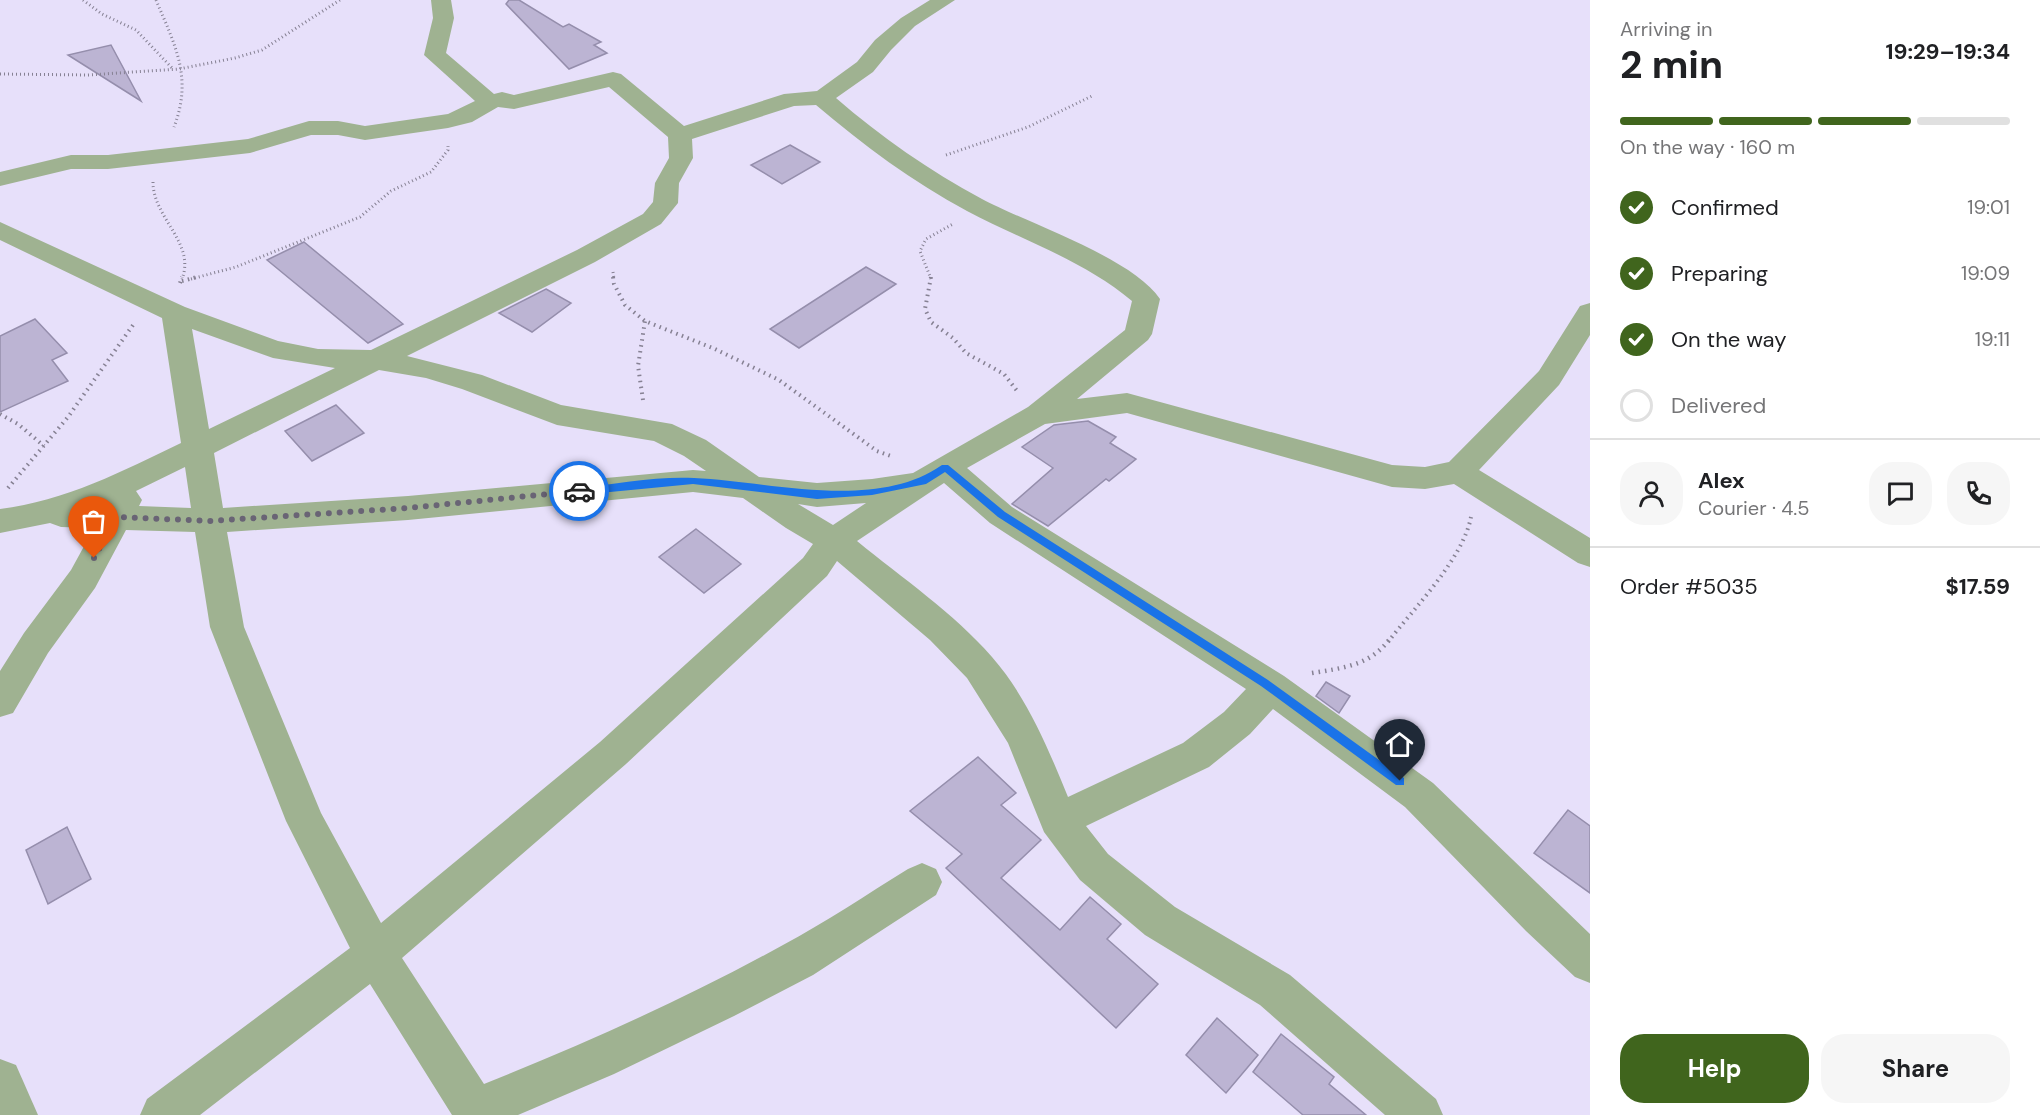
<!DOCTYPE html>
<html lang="en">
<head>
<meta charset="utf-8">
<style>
	body { margin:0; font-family:"DM Sans",sans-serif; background:#f6f6f6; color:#202124; height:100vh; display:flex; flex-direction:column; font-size:22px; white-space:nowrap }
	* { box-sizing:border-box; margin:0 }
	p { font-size:20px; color:#757577 }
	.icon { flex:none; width:33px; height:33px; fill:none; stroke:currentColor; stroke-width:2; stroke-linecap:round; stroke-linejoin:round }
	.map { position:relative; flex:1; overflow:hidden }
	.sheet { display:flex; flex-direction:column; background:#fff; width:450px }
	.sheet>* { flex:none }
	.pin { position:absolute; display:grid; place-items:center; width:51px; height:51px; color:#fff; margin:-62px -26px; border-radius:50% 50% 50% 0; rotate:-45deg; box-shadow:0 0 6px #0007 }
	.pin .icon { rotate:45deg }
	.courier { position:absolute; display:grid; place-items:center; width:60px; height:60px; margin:-30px; border:4px solid #1a73e8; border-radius:50%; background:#fff; color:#222; box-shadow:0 2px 8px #0007 }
	.summary em { font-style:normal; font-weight:700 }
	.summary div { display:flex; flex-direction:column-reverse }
	.summary { display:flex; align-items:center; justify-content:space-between; height:102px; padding:0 30px }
	h1 { font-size:39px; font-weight:700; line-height:45px }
	.bar { display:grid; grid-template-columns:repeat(4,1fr); gap:9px 6px; align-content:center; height:72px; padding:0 30px }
	.bar i { height:8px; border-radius:4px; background:#e0e0e0 }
	.bar .current { background:#40651d }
	.bar p { grid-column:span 4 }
	.line { display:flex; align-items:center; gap:15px; padding:0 30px; border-top:2px solid #e0e0e0 }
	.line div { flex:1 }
	.round { display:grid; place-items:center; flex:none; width:63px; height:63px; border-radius:24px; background:#f6f6f6 }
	ol { padding:0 30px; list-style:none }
	li { display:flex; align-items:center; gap:18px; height:66px }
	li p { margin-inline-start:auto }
	li .icon { padding:6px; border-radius:50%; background:#40651d; color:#fff; stroke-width:4 }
	li:last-child { color:#757577 }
	li i { width:33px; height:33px; border:3px solid #e0e0e0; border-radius:50% }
	.primary-button { display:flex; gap:12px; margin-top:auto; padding:12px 30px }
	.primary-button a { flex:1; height:69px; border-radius:24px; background:#40651d; color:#fff; font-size:24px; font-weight:700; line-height:69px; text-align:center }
	.primary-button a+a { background:#f6f6f6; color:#202124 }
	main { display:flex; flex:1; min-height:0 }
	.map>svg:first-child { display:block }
	.building { fill:#bcb4d3; stroke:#958eac; stroke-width:1.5 }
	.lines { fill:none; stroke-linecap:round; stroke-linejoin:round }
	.path-far2 { stroke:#868193; stroke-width:3; stroke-dasharray:1 3; stroke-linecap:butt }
	.path-far1 { stroke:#868193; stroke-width:4; stroke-dasharray:1.5 4.5; stroke-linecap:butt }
	.path { stroke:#868193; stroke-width:4.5; stroke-dasharray:1.5 5; stroke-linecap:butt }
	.minor { fill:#9fb291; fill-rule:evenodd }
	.route { fill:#1a73e8 }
	.done { stroke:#696475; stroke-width:6; stroke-dasharray:0 10.8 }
</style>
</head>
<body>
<main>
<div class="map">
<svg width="1590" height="1115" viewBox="0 0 1590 1115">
	<rect width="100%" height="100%" fill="#e7e0fa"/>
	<g class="building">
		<polygon points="509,0 519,0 563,27 569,24 601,42 594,45 607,53 569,69 506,4"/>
		<polygon points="111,45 141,101 68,55"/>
		<polygon points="790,145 820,162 782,184 751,165"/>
		<polygon points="304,242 350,280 403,324 368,343 267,260"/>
		<polygon points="866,267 896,284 799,348 770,329"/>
		<polygon points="546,289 571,303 532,332 499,313"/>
		<polygon points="35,319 67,353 52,360 68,381 0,412 0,336"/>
		<polygon points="336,405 364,433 312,461 285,431"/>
		<polygon points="1088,421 1116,437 1110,443 1136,459 1109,481 1106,479 1048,526 1012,504 1053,468 1022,447 1054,425"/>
		<polygon points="696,529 741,564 704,593 659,557"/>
		<polygon points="1326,682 1350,696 1339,713 1316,696"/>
		<polygon points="978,757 1016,793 1001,805 1041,840 1001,878 1060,930 1090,897 1121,924 1107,939 1158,984 1116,1028 946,868 962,854 910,811"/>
		<polygon points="1568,810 1590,826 1590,893 1534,853"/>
		<polygon points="67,827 91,879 48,904 26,850"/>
		<polygon points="1217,1018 1258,1055 1226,1093 1186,1055"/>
		<polygon points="1281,1034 1334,1077 1329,1084 1366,1115 1303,1115 1253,1072"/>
	</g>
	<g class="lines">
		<g class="path-far2">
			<polyline points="83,0 102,14 136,30 173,69"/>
			<path d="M156,0C175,45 193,78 174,127"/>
			<polyline points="0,74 88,75 179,69 235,58 262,50 340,0"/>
			<polyline points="946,155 1028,127 1092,96"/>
			<path d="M153,182C153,218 196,243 182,279"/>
			<polyline points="613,272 614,279"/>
			<polyline points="191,279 236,267 360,217 391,191 431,172 448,150 448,146"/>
			<polyline points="931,279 920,251 926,239 953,224"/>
		</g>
		<g class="path-far1">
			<polyline points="613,277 614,284 625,305 645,321 715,349 779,380 877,451 891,456"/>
			<polyline points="931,277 925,309 931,322 953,338 966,353 1004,374 1018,392"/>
			<polyline points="182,281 197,277"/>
			<polyline points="180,283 182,277"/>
			<polyline points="643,400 638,366 645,321"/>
			<polyline points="0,414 18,424 44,446"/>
			<polyline points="8,488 68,417 133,325"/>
			<path d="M1388,642C1414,608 1463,559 1471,517"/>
		</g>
		<path class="path" d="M1312,673C1342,668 1369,666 1389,640"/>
		<g class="minor">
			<path d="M431,0H451L454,18L446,53L494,94L502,92L514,95L613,72L621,74L684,126L784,94L817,91L857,62L875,40L901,18L930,0H955L915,26L891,50L873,72L836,98C881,137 930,171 982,199C1027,223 1133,258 1160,299L1152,334L1148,340L1077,399L1127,393L1392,465L1425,467L1449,462L1539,371L1580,306L1590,303V335L1559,385L1479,470L1590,538V567L1578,563L1454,484L1425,489L1392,487L1127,413L1045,424L967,468L1012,507L1284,676L1433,783L1590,934V983L1575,977L1526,931L1405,807L1273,709L1250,734L1209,767L1086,826L1108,854L1175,907L1290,975L1436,1099L1443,1115H1385L1260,1005L1145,935L1080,880L1044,832L1008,743L967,678L930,640L837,561L827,576L626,764L402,958L484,1084C586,1043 687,998 783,945C826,922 866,895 908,869L922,863L936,869L942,882L936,895L813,975L734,1016L614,1074L518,1115H452L370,984L200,1115H140L147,1099L350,948L286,821L210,627L195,532L126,530L95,588L48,653L13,713L0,717V671L24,633L71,570L94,528L61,527L50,523L0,533V509C65,501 123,471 181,443L162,318L0,240V222L185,307L278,341L318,349L371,350L577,250L643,214L653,202L655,183L669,158L668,137L609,87L514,109L498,107L472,122L448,128L365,140L338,135H311L250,153L108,169H71L0,186V172L71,155H108L248,139L309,121H338L365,126L448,114L475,101L424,55L433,18ZM816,105C863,145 913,182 967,211C1022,240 1083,260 1132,301L1125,330L1028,407L913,473L872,479L817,483L759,477L706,440L672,424L561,405L482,375L407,356L595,262L661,224L678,203L679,183L693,158L692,139L794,106ZM192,329L273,358L335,368L209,429ZM379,370L426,378L462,389L557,425L654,441L684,456L706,471L693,470L408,496L223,508L214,453ZM185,467L191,508L139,506L142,500L136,491ZM944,483L990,523L1246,689L1224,712L1183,743L1068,797C1048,748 1027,697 992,657C954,613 902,578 857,541ZM693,492L743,498L786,528L813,544L803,558L600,742L381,923L321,813L244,627L227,532L408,520ZM866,503L833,525L798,504L817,507Z"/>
			<polygon points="0,1059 16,1065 38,1115 0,1115"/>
		</g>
	</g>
	<path class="route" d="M942,465H948L1005,512L1268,680L1404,778V785H1396L1261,686L998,517L945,472L926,484L872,495L817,499L693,484L579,495L575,491L579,488C616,484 657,476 694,478C769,481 875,512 942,465Z"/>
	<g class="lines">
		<polyline class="done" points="94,558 117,517 210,521 408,508 579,491"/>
	</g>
</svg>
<div class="pin" style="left:94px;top:558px;background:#ea580c"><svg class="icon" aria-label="bag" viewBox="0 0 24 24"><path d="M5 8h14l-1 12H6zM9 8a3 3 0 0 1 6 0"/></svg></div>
<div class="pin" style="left:1400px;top:781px;background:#1f2937"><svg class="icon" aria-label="home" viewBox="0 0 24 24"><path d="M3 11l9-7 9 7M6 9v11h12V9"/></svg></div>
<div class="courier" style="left:579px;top:491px"><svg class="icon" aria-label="car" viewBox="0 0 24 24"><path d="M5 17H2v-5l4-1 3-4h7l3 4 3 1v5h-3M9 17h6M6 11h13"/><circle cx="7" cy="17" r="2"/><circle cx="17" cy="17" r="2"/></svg></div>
</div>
<section class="sheet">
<div class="summary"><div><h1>2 min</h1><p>Arriving in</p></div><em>19:29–19:34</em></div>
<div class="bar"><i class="current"></i><i class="current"></i><i class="current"></i><i></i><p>On the way · 160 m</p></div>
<ol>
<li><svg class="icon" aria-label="check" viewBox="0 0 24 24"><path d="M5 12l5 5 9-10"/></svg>Confirmed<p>19:01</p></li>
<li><svg class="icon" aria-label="check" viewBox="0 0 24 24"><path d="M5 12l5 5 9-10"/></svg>Preparing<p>19:09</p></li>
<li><svg class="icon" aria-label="check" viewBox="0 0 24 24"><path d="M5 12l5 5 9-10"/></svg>On the way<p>19:11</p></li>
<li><i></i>Delivered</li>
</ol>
<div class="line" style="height:108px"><a class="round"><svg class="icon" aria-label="person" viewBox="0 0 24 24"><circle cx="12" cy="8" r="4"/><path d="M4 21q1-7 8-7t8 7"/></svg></a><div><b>Alex</b><p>Courier · 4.5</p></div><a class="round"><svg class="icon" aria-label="chat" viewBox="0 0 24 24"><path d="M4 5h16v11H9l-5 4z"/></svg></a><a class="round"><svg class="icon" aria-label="phone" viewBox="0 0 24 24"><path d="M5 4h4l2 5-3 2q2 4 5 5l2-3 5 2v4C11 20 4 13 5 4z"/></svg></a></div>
<div class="line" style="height:78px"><div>Order #5035</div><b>$17.59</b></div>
<div class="primary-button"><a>Help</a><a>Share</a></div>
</section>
</main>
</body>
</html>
